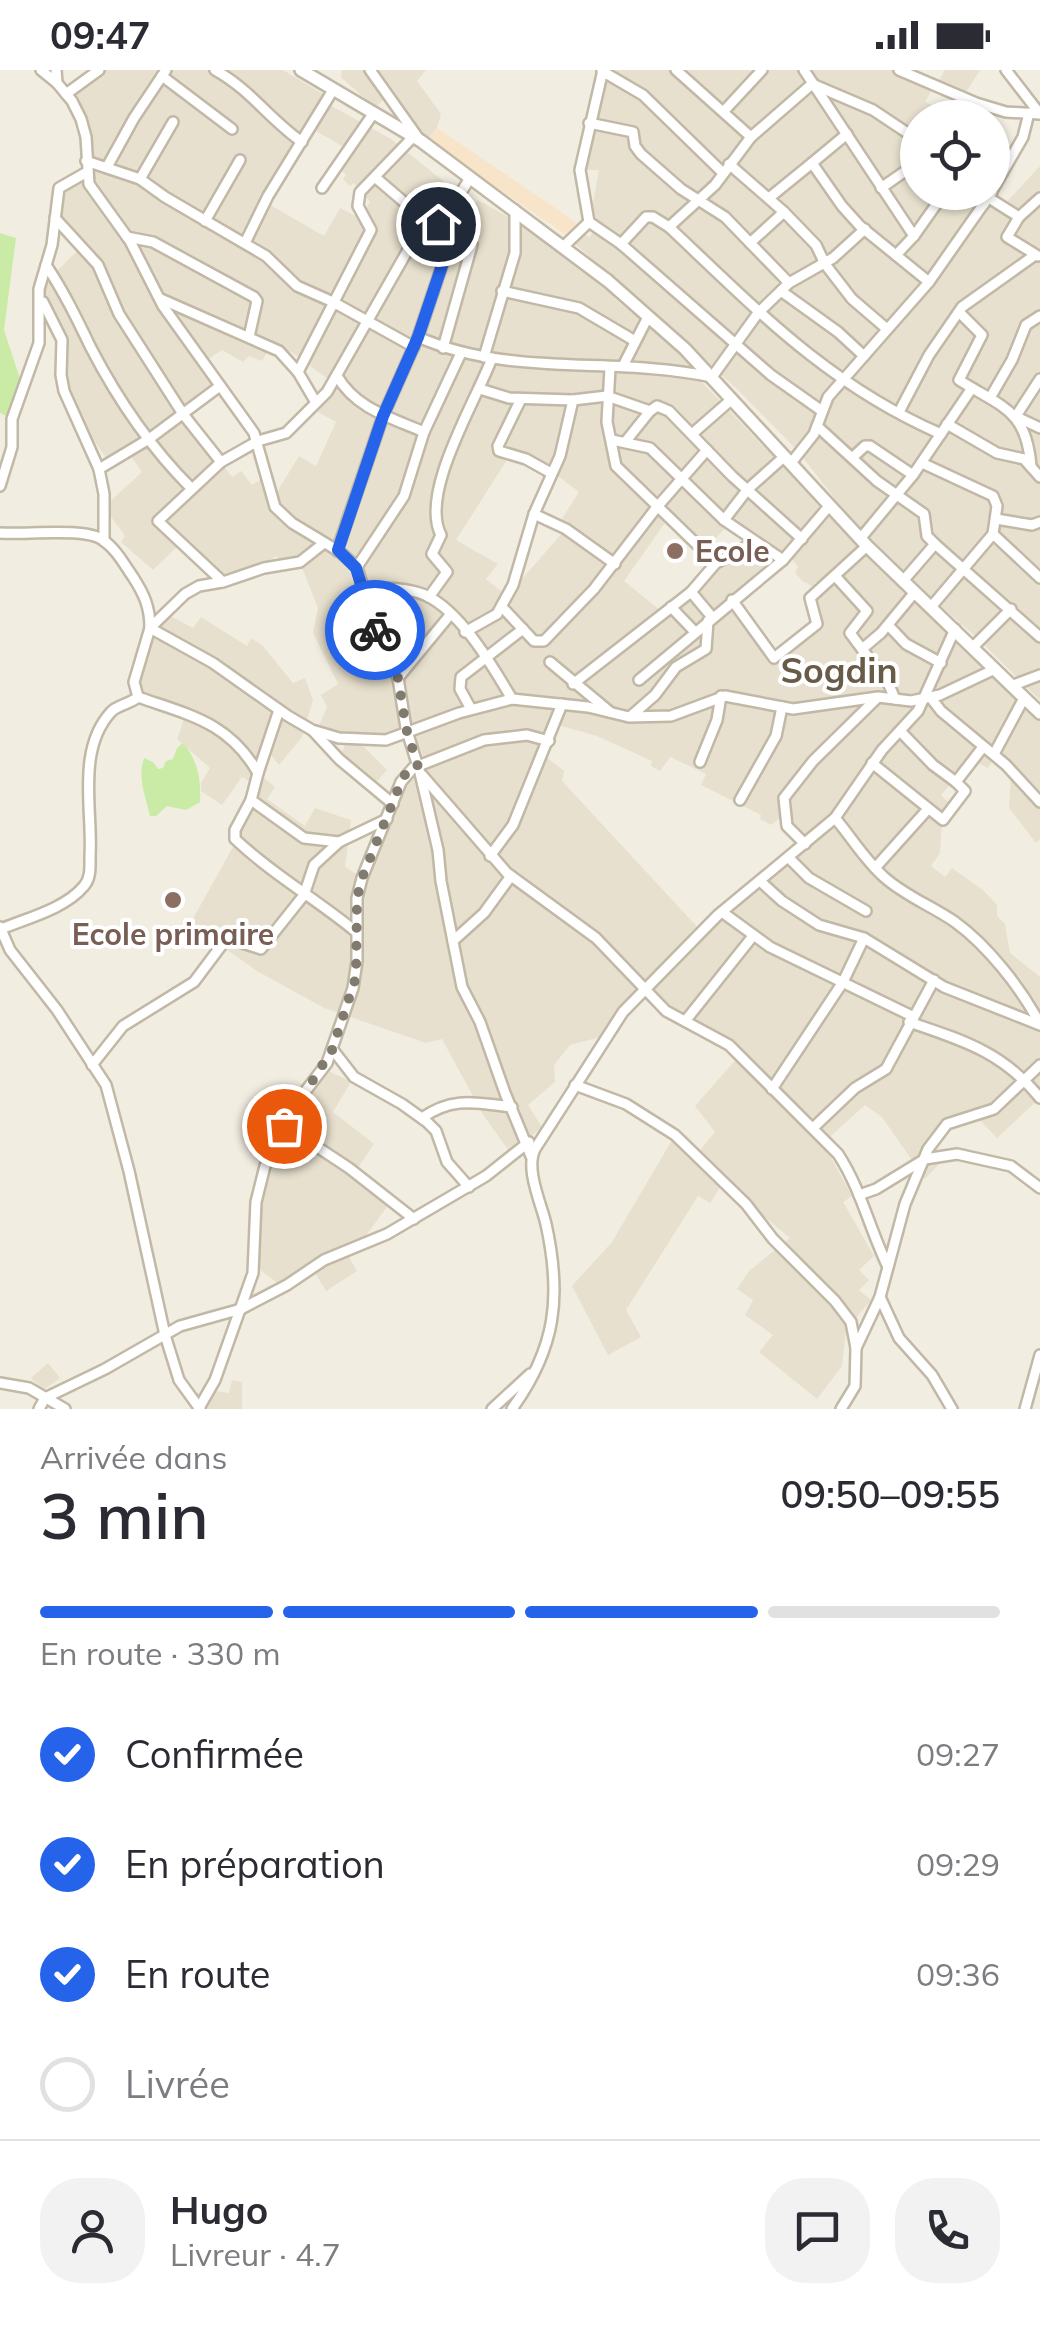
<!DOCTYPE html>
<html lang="fr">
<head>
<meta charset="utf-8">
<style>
	body { margin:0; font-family:Mulish,sans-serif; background:#f2f2f3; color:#2b2b33; height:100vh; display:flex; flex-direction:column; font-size:38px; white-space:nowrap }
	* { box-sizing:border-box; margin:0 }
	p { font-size:32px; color:#7c7c81 }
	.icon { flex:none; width:55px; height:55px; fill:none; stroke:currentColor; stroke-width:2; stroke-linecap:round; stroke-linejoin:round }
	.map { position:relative; height:1339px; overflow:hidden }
	.panel { display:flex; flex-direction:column; background:#fff; flex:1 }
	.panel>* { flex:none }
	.buttons { position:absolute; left:900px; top:30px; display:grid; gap:20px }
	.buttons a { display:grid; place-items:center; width:110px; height:110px; border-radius:50%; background:#fff; box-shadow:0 2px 8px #0004; font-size:50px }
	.pin { position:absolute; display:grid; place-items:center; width:85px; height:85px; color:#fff; margin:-42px; border:5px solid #fff; border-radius:50%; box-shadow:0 2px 10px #0007 }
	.courier { position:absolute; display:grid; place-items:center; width:100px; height:100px; margin:-50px; border:8px solid #2563eb; border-radius:50%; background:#fff; color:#222; box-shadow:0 2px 12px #0007 }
	.head em { font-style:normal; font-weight:600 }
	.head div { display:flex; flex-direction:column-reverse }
	.head { display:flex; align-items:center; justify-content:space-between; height:170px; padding:0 40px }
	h1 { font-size:65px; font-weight:600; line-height:75px }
	.bar { display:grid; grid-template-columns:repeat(4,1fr); gap:15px 10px; align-content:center; height:120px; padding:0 40px }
	.bar i { height:12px; border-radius:8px; background:#e1e1e2 }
	.bar .current { background:#2563eb }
	.bar p { grid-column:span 4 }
	.line { display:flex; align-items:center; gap:25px; padding:0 40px; border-top:2px solid #e1e1e2 }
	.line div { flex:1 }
	.round { display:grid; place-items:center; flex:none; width:105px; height:105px; border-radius:40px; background:#f2f2f3 }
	ol { padding:0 40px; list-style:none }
	li { display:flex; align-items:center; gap:30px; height:110px }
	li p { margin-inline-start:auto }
	li .icon { padding:10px; border-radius:50%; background:#2563eb; color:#fff; stroke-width:4 }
	li:last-child { color:#7c7c81 }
	li i { width:55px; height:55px; border:5px solid #e1e1e2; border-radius:50% }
	.status { display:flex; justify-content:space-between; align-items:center; height:70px; padding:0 50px; background:#fff; direction:ltr }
	.status svg { height:28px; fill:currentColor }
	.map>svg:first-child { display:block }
	.residential { fill:#e7e0ce; fill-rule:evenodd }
	.commercial { fill:#f8e5c9 }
	.green { fill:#caeba5 }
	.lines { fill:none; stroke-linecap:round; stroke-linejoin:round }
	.minor-casing { stroke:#c1b8a6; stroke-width:14 }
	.tertiary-casing { stroke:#c1b8a6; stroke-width:16 }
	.minor { stroke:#fff; stroke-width:9 }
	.tertiary { stroke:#fff; stroke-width:11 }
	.done { stroke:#817b6f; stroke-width:10; stroke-dasharray:0 18 }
	.route { stroke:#2563eb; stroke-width:12 }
	.education-dot { fill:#8d6e63; stroke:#fff; stroke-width:4 }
	.labels { text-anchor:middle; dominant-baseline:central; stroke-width:8; stroke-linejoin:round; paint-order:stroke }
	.education-label { font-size:30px; font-weight:bold; fill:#785e54; stroke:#fff; text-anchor:start }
	.quarter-label { font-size:35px; font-weight:bold; fill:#685b48; stroke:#fff }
</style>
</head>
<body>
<div class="status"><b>09:47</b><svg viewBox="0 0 49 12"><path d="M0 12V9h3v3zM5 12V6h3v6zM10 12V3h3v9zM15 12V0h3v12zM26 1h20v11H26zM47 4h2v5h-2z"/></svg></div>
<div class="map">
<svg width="1040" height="1339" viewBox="0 0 1040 1339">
	<rect width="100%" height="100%" fill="#f2ede1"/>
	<g class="residential">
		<path d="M104,0H283L328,27L326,33L391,69L473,135L478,130L531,160L583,197L616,226L615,229L684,285L700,310L766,379L769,378L824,442L953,563L951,569L1040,648V769L1036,773L1009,738L1011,700L995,686L988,698L973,690L941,725L952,736L942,750L940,783L931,796L945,807L952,798L983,820L997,835V846L1005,854L1010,883L1040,907V1028L997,1068L975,1045L956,1051L928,1079L939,1094L925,1109L882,1047L865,1035L823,1073L852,1126L843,1132L874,1186L859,1200L869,1210L859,1220L871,1230L846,1260L842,1296L817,1329L759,1282L773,1265L745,1245L753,1230L737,1219L749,1201L790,1168L723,1113L710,1133L698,1126L626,1240L641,1267L608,1285L572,1216L612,1172L675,1065L696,1085L715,1062L695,1036L739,986L666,941L646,919L608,965L570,975L554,995L555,1012L528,1035L542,1057L511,1084L482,1043L442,969L426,973L324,938L257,901L190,854L248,750L242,742L253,713L242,707L222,735L201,721V713L210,698L177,669L186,644L138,627L134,619L150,558L163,542L193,558L201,547L247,576L251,568L262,575L293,613L305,608L313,630L302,667L279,695L268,681L258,703L275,717L267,729L305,756L315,738L351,750L345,797L358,805L401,712L416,692L424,688L412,660L359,672L387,700L373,716L339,689L348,668H339L319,656L327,637L321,625L338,614L313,563L318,538L303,500L290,486L281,491L276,486L253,501L223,510L180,474L153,500L121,472L125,466L104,437L142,402L128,382L109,392L77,346L64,321L63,282L39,219L82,176L55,147L57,116L86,102V67L66,24ZM311,58L347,79L337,95L346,105L343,109L350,116L354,113L370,132L359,148L340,138L324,166L265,132ZM271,275L293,283L332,312L318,342L336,352L316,396L299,386L272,430L265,407L252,415L241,401L232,407L184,342L218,316L204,292L222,280L243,292L249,286L262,291ZM512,382L551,401L579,422L558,455L565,460L507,526L486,509L498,494L456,470ZM669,447L704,481L729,454L755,472L735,494L725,488L693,523L668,533L661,541L624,511ZM788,484L798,497L795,502L802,511L812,516L816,512L823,518L809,531L825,557L771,585L732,529ZM554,654L597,666L652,691L651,696L660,701L670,687L706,704L701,715L761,745L760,749L771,755L780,748L805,774L701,861L562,711L564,701L541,683Z"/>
		<polygon points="342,0 426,0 417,11 441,44 437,58 427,70 386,27 375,38 341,7"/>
		<polygon points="617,0 899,0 935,14 925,32 951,45 918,48 917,89 914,95 917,97 918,122 965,123 984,134 989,128 1003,136 1040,96 1040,630 974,565 912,511 843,439 797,380 738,320 573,172 582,162 589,167 597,158 593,133 599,100 580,100 602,1 611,6"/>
		<polygon points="945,0 980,0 965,24 938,12"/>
		<polygon points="323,998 351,1012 333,1042 374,1074 355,1102 392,1130 359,1175 345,1180 357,1201 326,1221 312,1198 283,1217 255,1196 256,1132 264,1095 275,1066 300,1026"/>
		<polygon points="48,1293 60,1308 43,1320 31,1308"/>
		<polygon points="232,1310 242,1312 242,1339 208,1339 194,1328 196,1322 212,1327 215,1321 229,1323"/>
	</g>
	<polygon class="commercial" points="437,58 557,139 582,158 572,169 427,70"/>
	<g class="green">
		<polygon points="0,163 16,168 4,260 23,318 12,349 0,343"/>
		<path d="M183,673C198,690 201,710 200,732L186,740L167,736L156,746H150C146,727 137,708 144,688L153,692L158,699L163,698L166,691L173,689L177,678Z"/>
	</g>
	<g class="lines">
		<g class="minor-casing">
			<g id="minor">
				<polyline points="41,0 57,13"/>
				<polyline points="56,0 57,13 72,31 81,49 86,67 89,114 130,171 163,236 254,363 275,437 292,453 340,482 357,497 379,571 398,608 406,658 420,703 438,780 441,811 462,917 480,952 505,1023 531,1086"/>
				<path d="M215,0C250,19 270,50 302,72"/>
				<polyline points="370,0 419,69"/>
				<polyline points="676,0 751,67"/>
				<polyline points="804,0 914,166"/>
				<polyline points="899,0 976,33 1006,42 1040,44"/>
				<polyline points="1006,0 1040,44"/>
				<polyline points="602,1 643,25 723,103"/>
				<polyline points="162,6 232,59"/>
				<polyline points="66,24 99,0"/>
				<polyline points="724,41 762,0"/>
				<polyline points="589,53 633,62 635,76 641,84 681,119 725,147 789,213"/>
				<polyline points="847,64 812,93 842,136 860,156 929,212"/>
				<polyline points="86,91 140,109 165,127 266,186 297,216 333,232 414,277"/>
				<polyline points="729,94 784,142"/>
				<polyline points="107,97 134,48 166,0"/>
				<polyline points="376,108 425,150 442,153"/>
				<polyline points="140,109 173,52"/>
				<polyline points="322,118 373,44"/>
				<polyline points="881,118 914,95 918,97"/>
				<polyline points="992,121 1023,67 1029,43"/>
				<polyline points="963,122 984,134"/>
				<polyline points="769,128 812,93"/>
				<polyline points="989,128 1019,147"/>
				<polyline points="55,148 98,195 119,244 183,344 221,392"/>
				<polyline points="205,151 240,90"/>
				<polyline points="589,152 580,100 603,0"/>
				<path d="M669,157C756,239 828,315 941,364"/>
				<polyline points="127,167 153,172 254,227 257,231 249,267"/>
				<polyline points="245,173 268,126 333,20"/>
				<polyline points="750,173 784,142 816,175 825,194 852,229 887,259"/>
				<polyline points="621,174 646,147 653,147 669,157 715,115 751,67 812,14 873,40 918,70"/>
				<polyline points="564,176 589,152 621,174 771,305 822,341"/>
				<polyline points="896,185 914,166 945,122"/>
				<polyline points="1038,186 1007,167 1019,147 1040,128"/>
				<path d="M46,195C64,222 77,249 91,278C117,328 151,378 191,418"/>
				<polyline points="502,221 579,238 635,271"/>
				<polyline points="781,221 838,262 864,286"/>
				<polyline points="161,229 279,281 298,302 315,331"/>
				<polyline points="43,232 62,270 61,305 64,321 99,399 104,424 104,471"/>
				<path d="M959,242L982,265L959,310C1003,338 1026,339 1031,396"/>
				<path d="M418,267C511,308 615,286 712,307L758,243L789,213L833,188L865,159"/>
				<polyline points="443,278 472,175 442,153 470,108"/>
				<polyline points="484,287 515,183 515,140"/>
				<polyline points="623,296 648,247"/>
				<polyline points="610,298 607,352 616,396 716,493"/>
				<polyline points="298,302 371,160 358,136 360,122 414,66"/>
				<path d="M337,306C356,339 392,348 424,362"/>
				<polyline points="480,319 509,328 573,330"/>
				<polyline points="990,328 1012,290 1026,255 1040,246"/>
				<polyline points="521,329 498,376 499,381 526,389 551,403"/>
				<polyline points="899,342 929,285 962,237 1035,185"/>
				<polyline points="1016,346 1040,309"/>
				<polyline points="1019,348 1040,358"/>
				<polyline points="947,354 997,383 1024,389 1040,407"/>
				<polyline points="817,356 877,411 924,444 927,466 935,474"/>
				<polyline points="692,364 732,329"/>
				<polyline points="612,370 650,378 724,450 783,490"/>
				<polyline points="626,371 650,341"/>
				<polyline points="853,387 865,376 870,376 913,405"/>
				<polyline points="791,393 814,364 828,327 929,212 992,122"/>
				<polyline points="922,393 993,426 997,436 993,464"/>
				<polyline points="99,399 149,369 220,316"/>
				<polyline points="0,416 12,377 12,349 39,273 39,219 52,175 59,118 87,102"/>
				<polyline points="534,444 566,459 615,494"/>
				<polyline points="996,449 1032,455 1040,452"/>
				<polyline points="724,450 748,419 785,386"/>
				<path d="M0,463C24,465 85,457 103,470C116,479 124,494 133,507C144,524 150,537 150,558L213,593L288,646L312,660L339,668L386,670L459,643L512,629L588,637L629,647L671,646L725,626L793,639L878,627L911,631L940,625L995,599"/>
				<polyline points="860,469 913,405 972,318"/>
				<polyline points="324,473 300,492 264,498 223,512 158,451 221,392 258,371 286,363 327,322 425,150"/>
				<polyline points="337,481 383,346 418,267 454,160"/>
				<polyline points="357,497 404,426 424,362 461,283"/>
				<polyline points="836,507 867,541 850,563 889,615 895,629"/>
				<polyline points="903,511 935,474 1040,567"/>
				<path d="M362,518C382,518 406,517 425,525C461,541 493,597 512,629"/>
				<path d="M429,527L447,502L432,484L441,465C419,423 476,331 492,288"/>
				<polyline points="732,530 774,588 817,554 810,528 867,476"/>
				<polyline points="502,537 534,571 544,571 594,519 657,437 707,380"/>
				<polyline points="671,537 695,562"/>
				<polyline points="931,537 993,464 1040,508"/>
				<polyline points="712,547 691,522 716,493 755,472"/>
				<polyline points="888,555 906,574 941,593"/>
				<polyline points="465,562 497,544 513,515 534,444 560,386 573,330 607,326 650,341 657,336 669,341 732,406 802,469"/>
				<polyline points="973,577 1011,539"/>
				<polyline points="862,579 881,563 915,522"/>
				<polyline points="550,592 610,642"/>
				<polyline points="398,608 450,545"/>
				<polyline points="639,610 783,490 830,435"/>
				<polyline points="573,614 691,522"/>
				<polyline points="1011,616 1040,605"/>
				<path d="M138,627C189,645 229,652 258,703L251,730L235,760V769C272,804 316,829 355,861"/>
				<polyline points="931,628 941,641 1006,695 1040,732"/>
				<polyline points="471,639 460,619 461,607 523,559"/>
				<polyline points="631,646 655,625 676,597 706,579 708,551"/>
				<polyline points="900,661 933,695 956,712 983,677"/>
				<polyline points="314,662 339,689 393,734"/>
				<polyline points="994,684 1024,628"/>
				<polyline points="700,692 717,650 721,626"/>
				<polyline points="872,693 943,750 965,721 956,712"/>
				<polyline points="258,703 279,640"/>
				<path d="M422,705L507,803L596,868L666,941L729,975L838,1084C861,1119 870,1160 888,1197"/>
				<polyline points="251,730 304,768 339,772"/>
				<polyline points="740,730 776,666 782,637"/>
				<path d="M835,748C852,768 864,789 884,807C905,826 932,836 955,852C988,876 1020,917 1039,952"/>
				<polyline points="805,774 787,756 784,728 813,691 876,629"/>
				<polyline points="490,786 513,755 562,634"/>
				<polyline points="789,788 809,808 866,841"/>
				<polyline points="875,798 928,739"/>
				<polyline points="760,811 782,831 819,855 864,868 944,917 1040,955"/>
				<polyline points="722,842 770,877 912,946"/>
				<polyline points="0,857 10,880 57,940 106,1015 129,1101 165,1265 179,1310 200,1339"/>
				<path d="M1,859C27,848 65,839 84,816C91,808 90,797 90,786C93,741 76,680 111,642C117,635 130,634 138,627L134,612L150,558L185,524L199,516L222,512"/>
				<polyline points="453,871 484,843 511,806"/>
				<polyline points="686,950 753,866"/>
				<path d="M909,952C962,970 1003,982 1040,1028"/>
				<polyline points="333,980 354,1007 402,1034 427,1052 436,1061 447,1092 469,1117"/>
				<polyline points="92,995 123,956 194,912 227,868 261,879 304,825 314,795 339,772 387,749"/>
				<polyline points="575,1015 626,1034 675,1065 746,1134 773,1169 835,1231 851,1252 856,1278"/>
				<polyline points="772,1019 843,912 864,868"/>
				<path d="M422,1048C453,1026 476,1033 512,1037"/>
				<polyline points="284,1055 349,1098 414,1149"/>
				<polyline points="813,1058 855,1018 886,999 934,910"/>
				<polyline points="859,1125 876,1119 925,1089 957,1084 1011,1096 1040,1118"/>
				<polyline points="880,1227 899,1268 932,1305 952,1339"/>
				<polyline points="0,1313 29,1318 65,1339"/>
				<polyline points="199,1338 215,1310 253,1203 256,1132 265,1096 301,1027 327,993 353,918 357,891 357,828 362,808 401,712 413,698 484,670 527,665 549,671"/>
				<polyline points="39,1339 45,1328 105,1299 180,1256 241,1239 287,1215 324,1190 387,1164 486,1106 529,1072"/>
				<polyline points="492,1339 530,1304"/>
				<path d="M512,1339C556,1278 562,1227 546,1154C541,1133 525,1099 535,1079L623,942L718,845L835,748L882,680L918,641L955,559"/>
				<polyline points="841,1339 855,1316 856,1278 880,1227 905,1134 928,1079 947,1054 994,1039 1040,995"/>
				<polyline points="1025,1339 1040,1285"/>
			</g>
		</g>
		<g class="tertiary-casing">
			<polyline id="tertiary" points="301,0 421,71 608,211 685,279 867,476 1040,643"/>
		</g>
		<use href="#minor" class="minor"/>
		<use href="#tertiary" class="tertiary"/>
	</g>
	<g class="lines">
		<polyline class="done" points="284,1056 332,980 356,907 357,828 362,808 401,712 407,701 418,697 406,658 398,608 375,560"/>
		<polyline class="route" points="375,560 356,498 338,480 383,346 418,267 454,160 438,154"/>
	</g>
	<g class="education-dot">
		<circle cx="675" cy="481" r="10"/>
		<circle cx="173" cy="830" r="10"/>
	</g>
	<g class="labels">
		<g class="education-label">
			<text x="695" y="481">Ecole</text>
			<text x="173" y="864" text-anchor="middle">Ecole primaire</text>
		</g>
		<g class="quarter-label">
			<text x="839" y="600">Sogdin</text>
		</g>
	</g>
</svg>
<div class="buttons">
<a><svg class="icon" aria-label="locate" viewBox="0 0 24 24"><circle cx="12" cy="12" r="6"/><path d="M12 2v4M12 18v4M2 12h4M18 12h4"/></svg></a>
</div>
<div class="pin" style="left:284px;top:1056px;background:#ea580c"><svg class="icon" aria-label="bag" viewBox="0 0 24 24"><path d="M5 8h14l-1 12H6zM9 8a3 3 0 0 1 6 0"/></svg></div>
<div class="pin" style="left:438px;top:154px;background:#1f2937"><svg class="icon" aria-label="home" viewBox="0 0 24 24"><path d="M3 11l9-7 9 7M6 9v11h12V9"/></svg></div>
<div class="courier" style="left:375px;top:560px"><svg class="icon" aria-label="bike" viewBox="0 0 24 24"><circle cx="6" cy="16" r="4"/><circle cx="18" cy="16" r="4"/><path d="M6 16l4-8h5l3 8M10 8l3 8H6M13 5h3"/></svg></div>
</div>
<section class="panel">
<div class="head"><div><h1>3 min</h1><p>Arrivée dans</p></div><em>09:50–09:55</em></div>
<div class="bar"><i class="current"></i><i class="current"></i><i class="current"></i><i></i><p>En route · 330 m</p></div>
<ol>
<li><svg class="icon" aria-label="check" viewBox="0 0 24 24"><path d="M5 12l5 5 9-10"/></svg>Confirmée<p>09:27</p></li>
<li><svg class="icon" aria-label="check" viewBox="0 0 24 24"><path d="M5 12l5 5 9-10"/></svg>En préparation<p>09:29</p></li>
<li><svg class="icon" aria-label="check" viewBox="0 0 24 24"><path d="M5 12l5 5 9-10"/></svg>En route<p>09:36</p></li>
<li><i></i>Livrée</li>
</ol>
<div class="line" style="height:180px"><a class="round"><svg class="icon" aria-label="person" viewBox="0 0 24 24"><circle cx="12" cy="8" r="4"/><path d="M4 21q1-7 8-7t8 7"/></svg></a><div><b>Hugo</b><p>Livreur · 4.7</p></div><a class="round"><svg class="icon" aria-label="chat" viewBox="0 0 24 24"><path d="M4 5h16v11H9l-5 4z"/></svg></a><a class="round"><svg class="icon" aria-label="phone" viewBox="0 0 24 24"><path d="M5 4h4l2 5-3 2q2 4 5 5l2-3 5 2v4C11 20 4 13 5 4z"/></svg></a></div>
</section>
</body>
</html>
